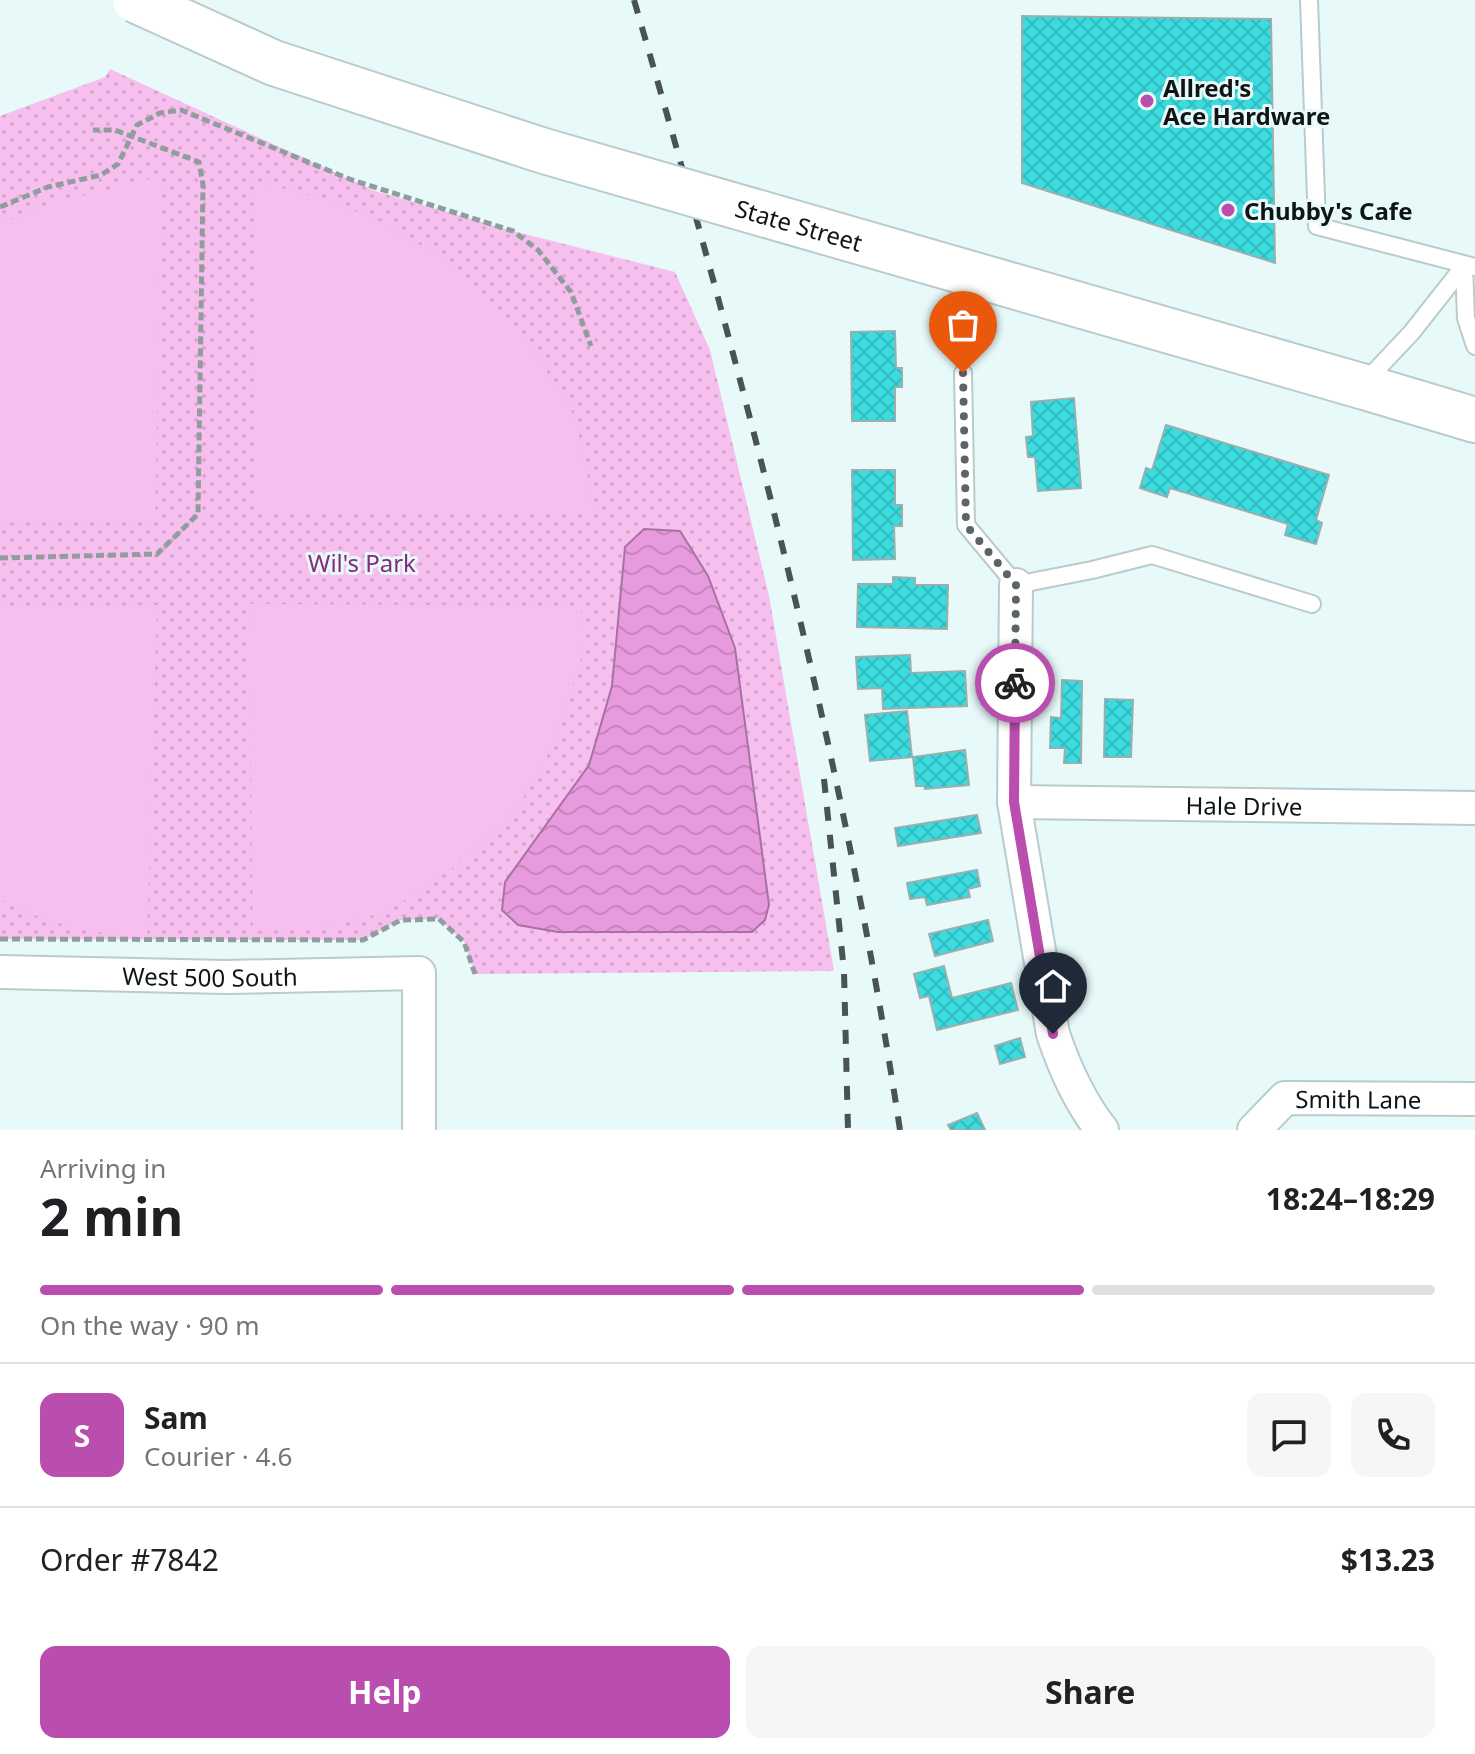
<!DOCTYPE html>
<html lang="en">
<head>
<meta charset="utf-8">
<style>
	body { margin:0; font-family:"Noto Sans",sans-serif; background:#f6f6f6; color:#202124; height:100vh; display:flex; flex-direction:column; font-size:30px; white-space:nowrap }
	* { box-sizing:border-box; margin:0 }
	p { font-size:26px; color:#757577 }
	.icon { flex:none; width:44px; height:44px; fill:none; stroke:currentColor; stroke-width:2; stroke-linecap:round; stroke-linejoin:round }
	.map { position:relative; height:1130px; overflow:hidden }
	.side { display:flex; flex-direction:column; background:#fff; flex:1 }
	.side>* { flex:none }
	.pin { position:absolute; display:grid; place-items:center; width:68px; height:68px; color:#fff; margin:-82px -34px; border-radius:50% 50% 50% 0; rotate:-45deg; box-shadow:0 0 8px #0007 }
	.pin .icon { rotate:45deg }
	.courier { position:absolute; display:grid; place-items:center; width:80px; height:80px; margin:-40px; border:6px solid #b94eaf; border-radius:50%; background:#fff; color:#222; box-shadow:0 2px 10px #0007 }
	.overview em { font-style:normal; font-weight:700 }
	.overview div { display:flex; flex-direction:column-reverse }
	.overview { display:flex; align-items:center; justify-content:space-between; height:136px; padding:0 40px }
	h1 { font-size:52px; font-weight:700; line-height:60px }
	.bar { display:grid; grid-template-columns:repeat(4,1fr); gap:12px 8px; align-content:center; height:96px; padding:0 40px }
	.bar i { height:10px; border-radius:6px; background:#e0e0e0 }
	.bar .active { background:#b94eaf }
	.bar p { grid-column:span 4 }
	.line { display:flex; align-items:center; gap:20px; padding:0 40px; border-top:2px solid #e0e0e0 }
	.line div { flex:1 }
	.round { display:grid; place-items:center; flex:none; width:84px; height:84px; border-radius:16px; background:#f6f6f6 }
	.cta { display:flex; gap:16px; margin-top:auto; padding:16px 40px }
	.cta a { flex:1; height:92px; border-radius:16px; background:#b94eaf; color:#fff; font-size:32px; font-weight:700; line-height:92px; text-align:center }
	.cta a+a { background:#f6f6f6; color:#202124 }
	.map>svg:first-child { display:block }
	.green { fill:url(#green-dots) }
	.pitch { fill:#f6bfee }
	.water { fill:url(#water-waves); stroke:#a772a2; stroke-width:2 }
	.building { fill:url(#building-cross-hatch); stroke:#9daeae; stroke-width:2 }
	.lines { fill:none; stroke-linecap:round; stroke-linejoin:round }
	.service-casing { stroke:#b9cbcb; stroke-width:20 }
	.minor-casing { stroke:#b9cbcb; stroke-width:36 }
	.primary-casing { stroke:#b9cbcb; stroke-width:48 }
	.path { stroke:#909d9d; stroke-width:5; stroke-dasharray:8 4; stroke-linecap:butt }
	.service { stroke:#fff; stroke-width:16 }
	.minor { stroke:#fff; stroke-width:32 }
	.primary { stroke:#fff; stroke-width:44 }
	.rail { stroke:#4a5353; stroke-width:6; stroke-dasharray:14 14; stroke-linecap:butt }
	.primary-bridge-casing { stroke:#b9cbcb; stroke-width:48; stroke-linecap:butt }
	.primary-bridge { stroke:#fff; stroke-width:44 }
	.done { stroke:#5b6565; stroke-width:8; stroke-dasharray:0 14.4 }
	.route { stroke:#b94eaf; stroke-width:10 }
	.poi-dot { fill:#b94eaf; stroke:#e7f9f9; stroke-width:3 }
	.labels { text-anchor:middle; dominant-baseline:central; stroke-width:6; stroke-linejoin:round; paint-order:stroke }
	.poi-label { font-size:24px; font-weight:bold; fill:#0f1515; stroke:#e7f9f9; text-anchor:start }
	.street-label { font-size:24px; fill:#0f1515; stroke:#e7f9f9 }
	.park-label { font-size:24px; fill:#842b7c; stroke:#e7f9f9 }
</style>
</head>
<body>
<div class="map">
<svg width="1475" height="1130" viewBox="0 0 1475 1130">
	<defs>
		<pattern id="green-dots" width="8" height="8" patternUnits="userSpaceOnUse" patternTransform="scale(2)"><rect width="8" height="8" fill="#f6bfee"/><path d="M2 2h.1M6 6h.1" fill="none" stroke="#d2a3cb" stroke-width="1.8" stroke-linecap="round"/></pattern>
		<pattern id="water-waves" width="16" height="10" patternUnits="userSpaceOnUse" patternTransform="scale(2)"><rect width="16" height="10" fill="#e89ade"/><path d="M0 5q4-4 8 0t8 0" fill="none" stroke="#c684be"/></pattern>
		<pattern id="building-cross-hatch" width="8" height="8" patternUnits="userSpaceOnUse" patternTransform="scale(2)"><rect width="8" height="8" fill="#3bdcdf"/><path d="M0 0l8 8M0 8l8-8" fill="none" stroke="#33bcbe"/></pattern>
	</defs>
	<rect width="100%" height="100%" fill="#e7f9f9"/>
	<polygon class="green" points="110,69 375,191 513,231 675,272 710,350 769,596 834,971 475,974 464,942 439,919 401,920 363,940 0,939 0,116 105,77"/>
	<g class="pitch">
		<polygon points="162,176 155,521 0,523 0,224 46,205"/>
		<polygon points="254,181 328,200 382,222 454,265 524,335 575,417 595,511 256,511"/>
		<polygon points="249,604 581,606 583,652 556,740 518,807 451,870 388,911 320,930 253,931"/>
		<path d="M157,605L147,939C93,932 49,926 0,899V606Z"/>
	</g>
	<polygon class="water" points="644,529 680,531 708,576 735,648 769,905 765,920 752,932 558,932 518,925 502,910 505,882 589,765 612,686 625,547"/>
	<g class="building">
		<polygon points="1022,16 1271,19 1275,263 1022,183"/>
		<polygon points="895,331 896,368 902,368 902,387 895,387 895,421 852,421 851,332"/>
		<polygon points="1074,398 1081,488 1038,491 1035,457 1028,457 1026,437 1033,436 1031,402"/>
		<polygon points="1166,425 1329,475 1316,520 1322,523 1316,544 1285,535 1288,524 1170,488 1167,497 1140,488 1146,468 1152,470"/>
		<polygon points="852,470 895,470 895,505 902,505 902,526 894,526 895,559 853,560"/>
		<polygon points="893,577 915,578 915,585 948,585 947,629 857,627 858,584 893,584"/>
		<polygon points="910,655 911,673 965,671 967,706 883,709 882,688 858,689 856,657"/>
		<polygon points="1062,680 1082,681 1081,763 1064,763 1065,748 1050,748 1051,717 1061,718"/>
		<polygon points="1105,699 1133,700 1131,757 1104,757"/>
		<polygon points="907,711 912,757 870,761 865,715"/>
		<polygon points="965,750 969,785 925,789 924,786 916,786 913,757"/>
		<polygon points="977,815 981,833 898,846 895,828"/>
		<polygon points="977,870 980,886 968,889 970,897 927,905 925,897 910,899 907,883"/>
		<polygon points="988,920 993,941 935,956 929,934"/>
		<polygon points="944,966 952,998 1011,983 1018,1010 937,1030 929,996 920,998 914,974"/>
		<polygon points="1020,1038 1025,1057 1000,1064 995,1046"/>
		<polygon points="977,1113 985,1130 951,1130 948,1125"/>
	</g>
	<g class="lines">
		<g class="service-casing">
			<g id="service">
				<polyline points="1309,0 1317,226 1475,267"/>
				<polyline points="963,373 966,525 1016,585 1092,570 1152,555 1312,604"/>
				<polyline points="1365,382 1412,332 1464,266 1466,318 1475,346"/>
			</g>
		</g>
		<g class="minor-casing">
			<g id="minor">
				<path d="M1016,585L1014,802L1053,1034C1065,1069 1079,1101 1102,1130"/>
				<path id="s1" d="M1014,802L1475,808"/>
				<path id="s2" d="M0,972L226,977L419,973V1130"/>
				<path id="s3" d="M1254,1130L1285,1098L1475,1099"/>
			</g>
		</g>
		<g class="primary-casing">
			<polyline id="primary" points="1361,386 1475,420"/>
		</g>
		<g class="path">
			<polyline points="0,207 48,187 101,175 118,164 137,125 160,113 181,110 352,180 513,231 538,250 571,292 591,346"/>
			<polyline points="0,558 157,554 198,514 203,185 199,162 115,130 93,130"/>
			<polyline points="0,939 363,940 401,920 439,919 464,942 475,974"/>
		</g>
		<use href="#service" class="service"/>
		<use href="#minor" class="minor"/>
		<use href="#primary" class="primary"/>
		<g class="rail">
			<path d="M634,0C742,371 842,747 900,1130"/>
			<polyline points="824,779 844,971 848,1130"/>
		</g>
		<g class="primary-bridge-casing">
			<g id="primary-bridge">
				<path id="s4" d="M135,0L274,63L544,151L1361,386"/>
			</g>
		</g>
		<use href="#primary-bridge" class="primary-bridge"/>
	</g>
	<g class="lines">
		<polyline class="done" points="963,373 966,525 1016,585 1015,683"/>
		<polyline class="route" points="1015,683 1014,802 1053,1034"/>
	</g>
	<g class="poi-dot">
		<circle cx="1147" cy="101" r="8"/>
		<circle cx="1228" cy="210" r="8"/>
	</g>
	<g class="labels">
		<g class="poi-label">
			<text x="1163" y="87">Allred's<tspan x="1163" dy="28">Ace Hardware</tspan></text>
			<text x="1244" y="210">Chubby's Cafe</text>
		</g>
		<g class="street-label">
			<text stroke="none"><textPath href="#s4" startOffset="702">State Street</textPath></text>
			<text stroke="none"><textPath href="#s1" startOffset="230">Hale Drive</textPath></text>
			<text stroke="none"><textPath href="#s2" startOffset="210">West 500 South</textPath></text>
			<text stroke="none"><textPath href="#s3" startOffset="118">Smith Lane</textPath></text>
		</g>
		<g class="park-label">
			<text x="362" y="562">Wil's Park</text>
		</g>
	</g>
</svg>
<div class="pin" style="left:963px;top:373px;background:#ea580c"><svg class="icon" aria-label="bag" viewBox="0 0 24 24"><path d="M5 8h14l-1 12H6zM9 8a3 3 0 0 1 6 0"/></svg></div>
<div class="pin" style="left:1053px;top:1034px;background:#1f2937"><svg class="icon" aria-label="home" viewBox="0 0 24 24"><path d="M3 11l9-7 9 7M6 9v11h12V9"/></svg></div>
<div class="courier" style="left:1015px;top:683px"><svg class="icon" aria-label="bike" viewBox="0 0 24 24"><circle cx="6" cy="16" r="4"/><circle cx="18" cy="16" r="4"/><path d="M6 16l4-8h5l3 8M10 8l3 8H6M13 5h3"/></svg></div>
</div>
<section class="side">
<div class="overview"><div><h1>2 min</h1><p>Arriving in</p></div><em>18:24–18:29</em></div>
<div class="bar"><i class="active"></i><i class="active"></i><i class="active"></i><i></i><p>On the way · 90 m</p></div>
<div class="line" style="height:144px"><b class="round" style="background:#b94eaf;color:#fff">S</b><div><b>Sam</b><p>Courier · 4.6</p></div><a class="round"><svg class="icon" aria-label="chat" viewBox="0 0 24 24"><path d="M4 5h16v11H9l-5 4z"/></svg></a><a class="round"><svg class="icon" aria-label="phone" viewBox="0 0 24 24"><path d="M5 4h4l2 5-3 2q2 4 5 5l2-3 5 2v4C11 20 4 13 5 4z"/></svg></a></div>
<div class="line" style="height:104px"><div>Order #7842</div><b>$13.23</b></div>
<div class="cta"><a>Help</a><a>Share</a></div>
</section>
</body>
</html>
